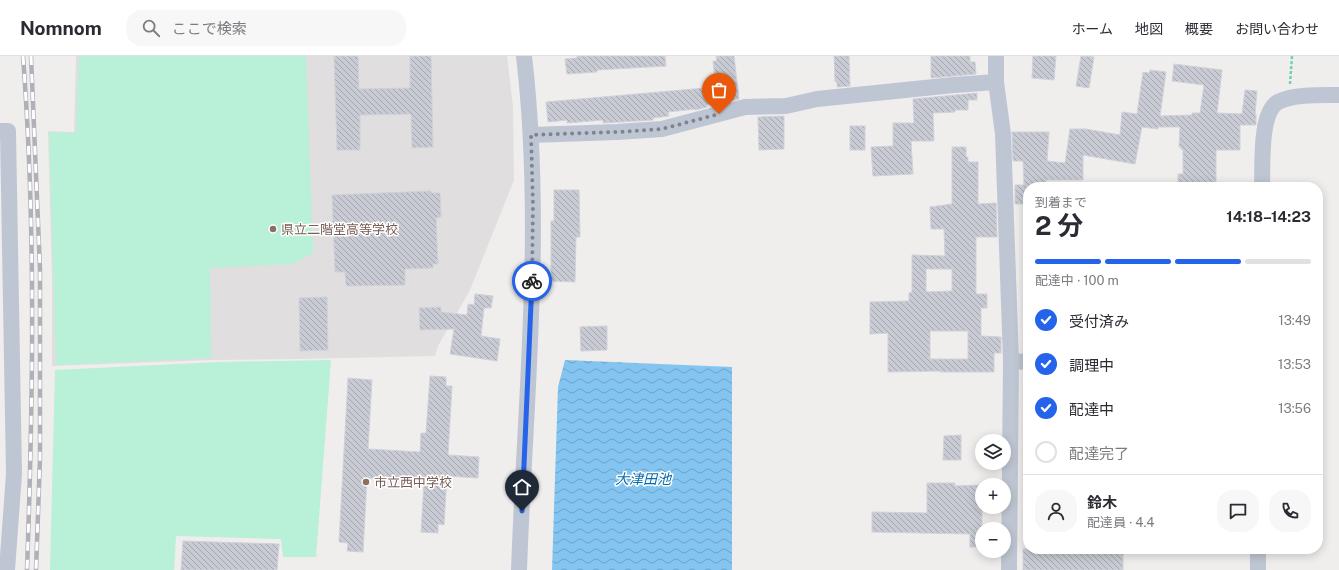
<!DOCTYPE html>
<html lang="ja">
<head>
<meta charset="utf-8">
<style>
	body { margin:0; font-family:"Public Sans","Noto Sans JP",sans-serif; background:#f7f7f7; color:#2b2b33; height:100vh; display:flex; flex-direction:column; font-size:15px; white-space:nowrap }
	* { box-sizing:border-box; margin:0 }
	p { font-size:13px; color:#7c7c81 }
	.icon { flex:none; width:22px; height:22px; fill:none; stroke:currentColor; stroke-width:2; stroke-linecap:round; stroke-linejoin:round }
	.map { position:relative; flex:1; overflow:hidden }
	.panel { position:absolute; left:1023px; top:126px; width:300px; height:372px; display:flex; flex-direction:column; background:#fff; border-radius:16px; box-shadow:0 2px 10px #0003 }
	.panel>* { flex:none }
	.fabs { position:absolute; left:975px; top:378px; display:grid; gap:8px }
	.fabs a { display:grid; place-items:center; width:36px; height:36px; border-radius:50%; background:#fff; box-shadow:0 2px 10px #0003; font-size:20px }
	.pin { position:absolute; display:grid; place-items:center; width:34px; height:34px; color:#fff; margin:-41px -17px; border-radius:50% 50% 50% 0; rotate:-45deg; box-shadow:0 0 4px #0007 }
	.pin .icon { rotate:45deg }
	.courier { position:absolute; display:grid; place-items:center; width:40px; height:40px; margin:-20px; border:3px solid #2563eb; border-radius:50%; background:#fff; color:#222; box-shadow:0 1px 5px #0007 }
	.overview em { font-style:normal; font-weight:700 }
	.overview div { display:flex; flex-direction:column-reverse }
	.overview { display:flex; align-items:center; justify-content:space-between; height:68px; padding:0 12px }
	h1 { font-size:26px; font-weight:700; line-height:30px }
	.bar { display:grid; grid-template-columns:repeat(4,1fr); gap:6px 4px; align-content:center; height:48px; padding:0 12px }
	.bar i { height:5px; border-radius:3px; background:#e1e1e2 }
	.bar .active { background:#2563eb }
	.bar p { grid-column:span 4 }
	.line { display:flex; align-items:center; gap:10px; padding:0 12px; border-top:1px solid #e1e1e2 }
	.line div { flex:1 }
	.round { display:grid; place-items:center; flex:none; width:42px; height:42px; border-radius:16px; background:#f7f7f7 }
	ol { padding:0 12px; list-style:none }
	li { display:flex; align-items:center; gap:12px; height:44px }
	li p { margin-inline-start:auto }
	li .icon { padding:4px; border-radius:50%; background:#2563eb; color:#fff; stroke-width:4 }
	li:last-child { color:#7c7c81 }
	li i { width:22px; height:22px; border:2px solid #e1e1e2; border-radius:50% }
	header { display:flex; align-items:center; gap:24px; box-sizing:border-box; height:56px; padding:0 20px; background:#fff; border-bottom:1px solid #e1e1e2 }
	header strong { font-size:19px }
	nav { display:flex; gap:22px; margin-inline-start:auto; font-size:14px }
	.search { width:280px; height:36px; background:#f7f7f7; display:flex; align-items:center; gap:10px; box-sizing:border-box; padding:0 14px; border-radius:16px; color:#7c7c81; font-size:15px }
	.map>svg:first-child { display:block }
	.education { fill:#e1dedf }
	.green { fill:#b8f0d8 }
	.water { fill:url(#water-waves) }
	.building { fill:url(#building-back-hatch); stroke:#d0d1d9; fill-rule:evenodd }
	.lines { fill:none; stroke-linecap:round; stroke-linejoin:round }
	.path { stroke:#6fd0b2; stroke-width:2.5; stroke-dasharray:3 2; stroke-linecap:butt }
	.minor { stroke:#bfc6d3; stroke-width:16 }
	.rail-casing { stroke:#afb0b8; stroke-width:4.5 }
	.rail { stroke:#fff; stroke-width:3; stroke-dasharray:9; stroke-linecap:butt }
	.done { stroke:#80848e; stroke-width:4; stroke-dasharray:0 7.2 }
	.route { stroke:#2563eb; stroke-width:5 }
	.education-dot { fill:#8d6e63; stroke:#fff; stroke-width:1.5 }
	.labels { text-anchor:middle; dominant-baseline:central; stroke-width:3; stroke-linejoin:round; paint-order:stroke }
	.education-label { font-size:13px; fill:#785e54; stroke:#fff; text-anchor:start }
	.water-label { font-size:14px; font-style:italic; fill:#056bad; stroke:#fff }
</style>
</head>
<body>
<header>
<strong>Nomnom</strong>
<div class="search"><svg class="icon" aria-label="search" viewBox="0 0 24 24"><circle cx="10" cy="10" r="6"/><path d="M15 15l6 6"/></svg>ここで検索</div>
<nav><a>ホーム</a><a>地図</a><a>概要</a><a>お問い合わせ</a></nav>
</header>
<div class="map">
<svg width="1339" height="514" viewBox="0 0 1339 514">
	<defs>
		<pattern id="water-waves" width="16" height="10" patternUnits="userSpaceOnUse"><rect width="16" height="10" fill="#83c5f0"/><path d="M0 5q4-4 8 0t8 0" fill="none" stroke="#6da2c5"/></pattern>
		<pattern id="building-back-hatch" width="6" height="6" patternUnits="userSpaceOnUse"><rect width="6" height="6" fill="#c8cbd3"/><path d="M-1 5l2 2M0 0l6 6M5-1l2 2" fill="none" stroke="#a4a7ae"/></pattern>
	</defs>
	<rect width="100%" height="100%" fill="#f0eded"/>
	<polygon class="education" points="76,0 507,0 513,51 514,124 470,234 438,290 435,300 298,303 211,304 52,310 52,223 48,75 74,76"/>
	<g class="green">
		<polygon points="79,0 306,0 313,197 293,208 210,212 211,302 56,309 49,76 76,77"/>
		<polygon points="331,304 316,501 283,501 281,483 176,480 174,514 50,514 55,314 219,306"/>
	</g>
	<polygon class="water" points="565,304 732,311 732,514 552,514 558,331"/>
	<g class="building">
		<polygon points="334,0 358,0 359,33 410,32 410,0 431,0 433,91 412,92 411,58 360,59 360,94 337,94"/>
		<polygon points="577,0 665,0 666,10 597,14 597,16 567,18 565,3 577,2"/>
		<polygon points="716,0 734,0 739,43 725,46 706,49 707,51 695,54 695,53 668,56 669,60 653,62 653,64 603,67 603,64 567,67 567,64 548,66 546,46 716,31 713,5 717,5"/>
		<polygon points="834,0 849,0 850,30 837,31 837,25 835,26"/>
		<polygon points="931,0 970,0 970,6 975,6 976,18 931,22"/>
		<polygon points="1033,0 1056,0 1054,24 1032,22"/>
		<polygon points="1081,0 1094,1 1089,32 1076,30"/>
		<polygon points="1174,8 1222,14 1217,57 1242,58 1245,34 1257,35 1255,58 1256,58 1256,69 1240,69 1240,94 1216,94 1216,131 1178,131 1178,118 1183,118 1183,94 1181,93 1181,91 1179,91 1180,71 1158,71 1158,73 1142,71 1135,108 1083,99 1083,124 1046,124 1046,131 1028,131 1028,148 1015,148 1015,129 1024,129 1023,105 1013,105 1012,76 1049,76 1047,105 1065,107 1070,73 1086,73 1120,79 1122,56 1137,58 1143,16 1149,17 1150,14 1166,16 1160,60 1192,59 1192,57 1200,57 1204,29 1172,25"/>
		<polygon points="977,37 977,44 968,44 968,54 955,54 955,56 933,57 934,85 911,85 913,118 873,120 871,91 893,90 893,67 914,67 913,43"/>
		<polygon points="784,60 784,93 759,94 758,61"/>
		<rect x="850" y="70" width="15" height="24"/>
		<path d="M952,91H966V101H968V106H978V148L996,147L997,181H976V238H987V252H981V280L1001,281V297H994V316H940V315L888,316V277L870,278V246L909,245V237L912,236V199L945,200L944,173H931L930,151L952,148ZM926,213H952V235L926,236ZM930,275H968V303H930Z"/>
		<polygon points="554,134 579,134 580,181 576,181 575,226 551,225 551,165 554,165"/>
		<polygon points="431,135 431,137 440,137 441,161 436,162 438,208 433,208 433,212 405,213 405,229 346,230 345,216 335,216 332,139"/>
		<polygon points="475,238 493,240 491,252 484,252 481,280 500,283 497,305 450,298 454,273 420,274 419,252 441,251 441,256 467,259 468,248 474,249"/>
		<polygon points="327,241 328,294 300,295 299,242"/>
		<polygon points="607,270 607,294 581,295 580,271"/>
		<polygon points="430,320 446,321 446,330 452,330 448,399 479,401 478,422 447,420 444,469 438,468 438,477 421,476 424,426 367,422 363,496 347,495 348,487 339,486 348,322 372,324 368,393 420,396 421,377 426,377"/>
		<polygon points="961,379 961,404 943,404 944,380"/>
		<polygon points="927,427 955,427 955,430 982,429 982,491 970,491 970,478 872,476 872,456 927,457"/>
		<polygon points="183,485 279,488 277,514 181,514"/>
		<rect x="1023" y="493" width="100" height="21"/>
	</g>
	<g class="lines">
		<polyline class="path" points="1290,28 1292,0"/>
		<g class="minor">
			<polyline points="996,0 996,26 1003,78 1011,305 1009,514"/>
			<polyline points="0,75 8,75 14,418 7,514"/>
			<polyline points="531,79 617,76 662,73 745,51 786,50 817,43 954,29 996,26"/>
			<path d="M1262,131C1263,111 1259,57 1278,46C1294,38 1321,39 1339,39"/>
			<polyline points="1011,305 1028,306"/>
			<polyline points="1258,493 1258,514"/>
			<path d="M519,514C525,343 544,171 524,0"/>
		</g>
		<g class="rail-casing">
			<g id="rail">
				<path d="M23,0C36,171 33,343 27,514"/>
				<polyline points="31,0 40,213 40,402 36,514"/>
			</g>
		</g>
		<use href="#rail" class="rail"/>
	</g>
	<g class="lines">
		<polyline class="done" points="532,225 533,149 531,79 617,76 662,73 719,58"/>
		<polyline class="route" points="522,455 532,225"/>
	</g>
	<g class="education-dot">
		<circle cx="273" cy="173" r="4"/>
		<circle cx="366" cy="426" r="4"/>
	</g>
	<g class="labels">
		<g class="education-label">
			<text x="281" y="173">県立二階堂高等学校</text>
			<text x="374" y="426">市立西中学校</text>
		</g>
		<g class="water-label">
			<text x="643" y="423">大津田池</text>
		</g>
	</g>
</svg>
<div class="fabs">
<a><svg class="icon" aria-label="layers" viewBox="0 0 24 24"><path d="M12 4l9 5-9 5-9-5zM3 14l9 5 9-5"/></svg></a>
<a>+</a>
<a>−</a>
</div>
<div class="pin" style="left:719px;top:58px;background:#ea580c"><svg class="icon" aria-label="bag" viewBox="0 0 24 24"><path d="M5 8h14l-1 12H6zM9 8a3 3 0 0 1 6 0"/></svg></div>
<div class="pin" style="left:522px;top:455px;background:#1f2937"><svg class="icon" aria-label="home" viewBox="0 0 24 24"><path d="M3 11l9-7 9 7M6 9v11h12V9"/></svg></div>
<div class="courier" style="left:532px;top:225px"><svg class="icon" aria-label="bike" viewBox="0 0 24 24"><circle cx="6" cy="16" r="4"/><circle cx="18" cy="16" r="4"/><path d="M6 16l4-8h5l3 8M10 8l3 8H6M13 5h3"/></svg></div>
<section class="panel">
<div class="overview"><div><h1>2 分</h1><p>到着まで</p></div><em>14:18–14:23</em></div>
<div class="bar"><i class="active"></i><i class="active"></i><i class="active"></i><i></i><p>配達中 · 100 m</p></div>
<ol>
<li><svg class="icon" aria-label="check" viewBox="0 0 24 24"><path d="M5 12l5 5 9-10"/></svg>受付済み<p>13:49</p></li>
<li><svg class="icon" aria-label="check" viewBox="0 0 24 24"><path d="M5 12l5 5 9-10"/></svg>調理中<p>13:53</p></li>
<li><svg class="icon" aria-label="check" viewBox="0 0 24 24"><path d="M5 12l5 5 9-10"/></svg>配達中<p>13:56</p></li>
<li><i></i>配達完了</li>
</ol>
<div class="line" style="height:72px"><a class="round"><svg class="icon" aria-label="person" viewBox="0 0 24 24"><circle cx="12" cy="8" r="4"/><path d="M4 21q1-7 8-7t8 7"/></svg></a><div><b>鈴木</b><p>配達員 · 4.4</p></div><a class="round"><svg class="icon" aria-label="chat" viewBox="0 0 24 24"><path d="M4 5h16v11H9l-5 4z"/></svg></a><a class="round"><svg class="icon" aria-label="phone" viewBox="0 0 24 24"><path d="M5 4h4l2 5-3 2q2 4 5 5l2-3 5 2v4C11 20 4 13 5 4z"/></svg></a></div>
</section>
</div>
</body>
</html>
